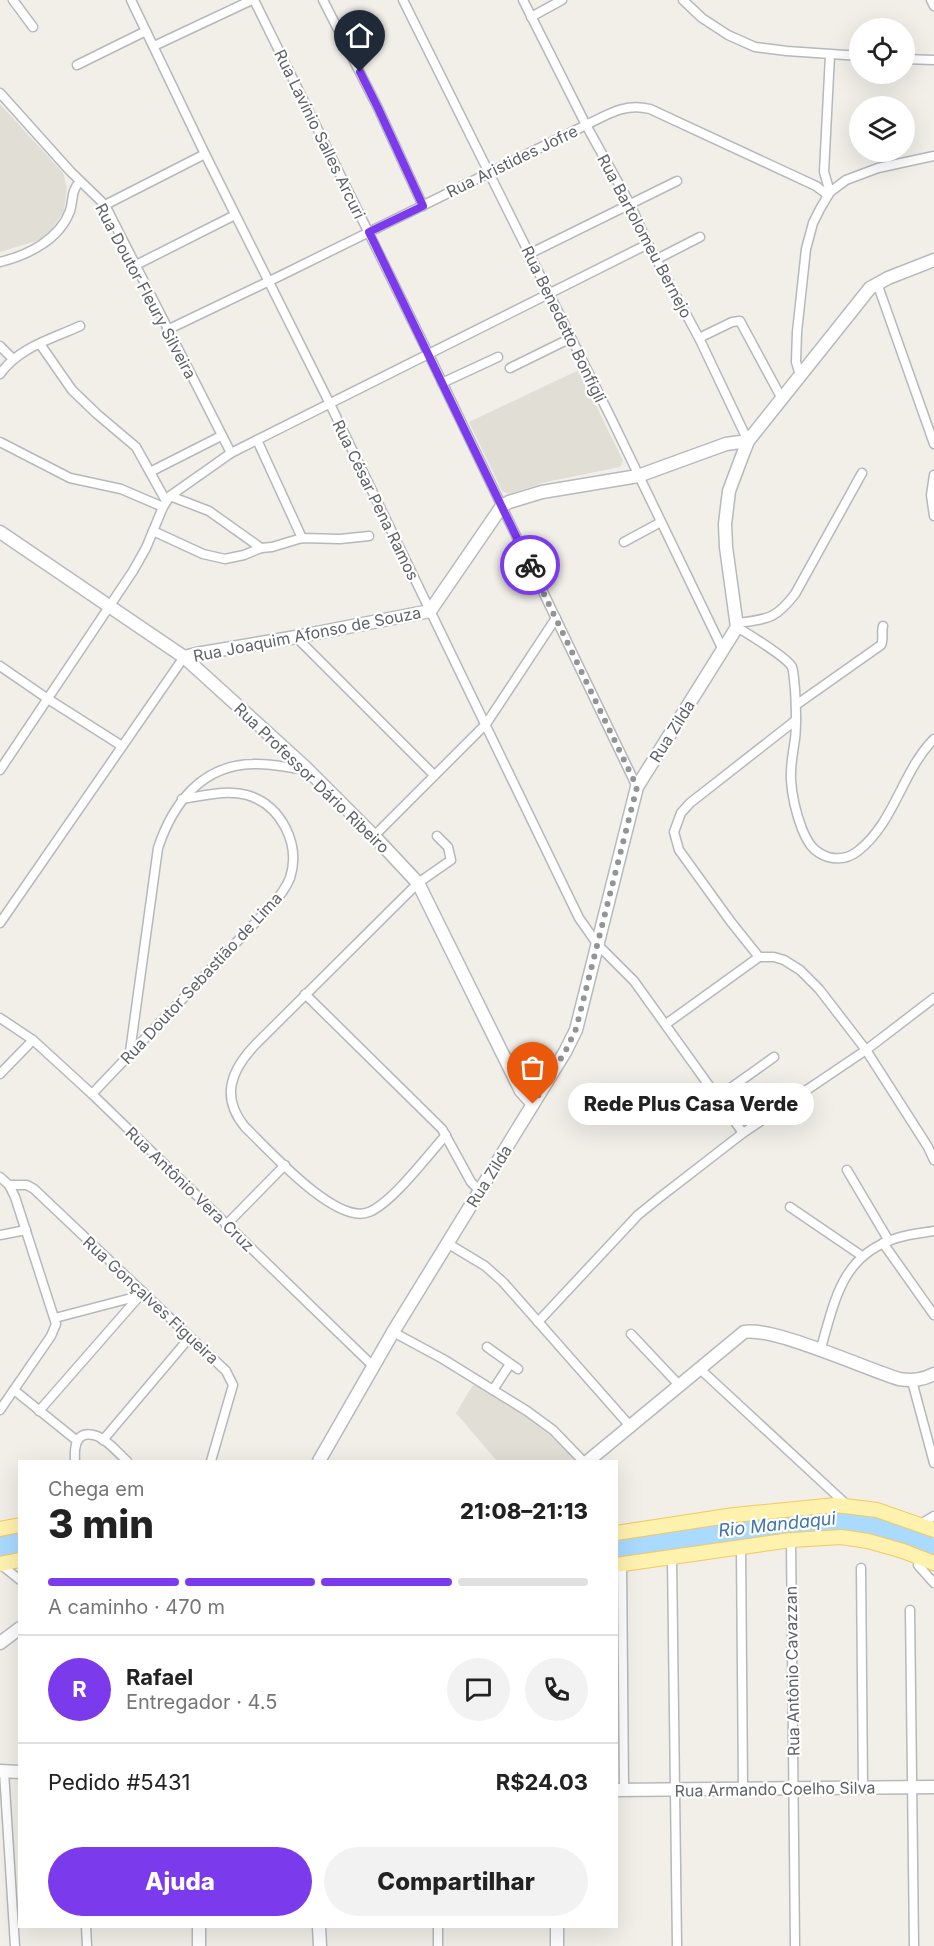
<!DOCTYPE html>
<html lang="pt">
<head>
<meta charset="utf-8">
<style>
	body { margin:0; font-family:Inter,sans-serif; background:#f2f2f2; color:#222; height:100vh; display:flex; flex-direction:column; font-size:22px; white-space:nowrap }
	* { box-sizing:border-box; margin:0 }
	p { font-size:20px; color:#767676 }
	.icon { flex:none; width:33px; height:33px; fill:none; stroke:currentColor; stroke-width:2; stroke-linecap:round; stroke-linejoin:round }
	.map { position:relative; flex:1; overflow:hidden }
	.drawer { position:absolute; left:18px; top:1460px; width:600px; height:468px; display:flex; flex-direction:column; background:#fff; border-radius:0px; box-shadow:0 6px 24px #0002 }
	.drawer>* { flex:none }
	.tools { position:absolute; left:849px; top:18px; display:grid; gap:12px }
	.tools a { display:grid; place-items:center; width:66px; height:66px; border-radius:50%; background:#fff; box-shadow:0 6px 24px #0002; font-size:30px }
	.pin { position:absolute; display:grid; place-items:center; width:51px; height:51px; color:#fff; margin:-62px -26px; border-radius:50% 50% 50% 0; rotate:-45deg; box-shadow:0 0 6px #0007 }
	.pin .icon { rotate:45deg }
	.courier { position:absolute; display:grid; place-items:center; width:60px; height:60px; margin:-30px; border:4px solid #7c3aed; border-radius:50%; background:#fff; color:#222; box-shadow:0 2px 8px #0007 }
	.bubble { position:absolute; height:42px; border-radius:21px; background:#fff; box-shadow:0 6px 24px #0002; font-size:20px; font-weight:800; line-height:42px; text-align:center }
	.headline em { font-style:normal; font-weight:800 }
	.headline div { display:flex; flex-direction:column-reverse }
	.headline { display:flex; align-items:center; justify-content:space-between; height:102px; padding:0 30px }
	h1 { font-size:39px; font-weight:800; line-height:45px }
	.bar { display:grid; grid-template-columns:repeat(4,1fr); gap:9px 6px; align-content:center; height:72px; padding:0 30px }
	.bar i { height:8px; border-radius:4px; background:#e0e0e0 }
	.bar .current { background:#7c3aed }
	.bar p { grid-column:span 4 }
	.line { display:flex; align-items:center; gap:15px; padding:0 30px; border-top:2px solid #e0e0e0 }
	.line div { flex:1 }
	.round { display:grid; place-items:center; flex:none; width:63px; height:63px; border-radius:32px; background:#f2f2f2 }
	.action { display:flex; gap:12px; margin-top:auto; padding:12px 30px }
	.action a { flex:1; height:69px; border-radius:36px; background:#7c3aed; color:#fff; font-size:24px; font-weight:800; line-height:69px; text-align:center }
	.action a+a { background:#f2f2f2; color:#222 }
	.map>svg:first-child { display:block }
	.education { fill:#e1ded6 }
	.water { fill:#aadaff }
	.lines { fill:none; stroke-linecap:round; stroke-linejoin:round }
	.street-casing { stroke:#b5b8bc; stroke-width:11 }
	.secondary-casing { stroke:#b6babf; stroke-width:15 }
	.primary-casing { stroke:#f2c960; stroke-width:16 }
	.street { stroke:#fff; stroke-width:8 }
	.secondary { stroke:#fff; stroke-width:12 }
	.primary { stroke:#fff2af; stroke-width:14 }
	.done { stroke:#929495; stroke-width:6; stroke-dasharray:0 10.8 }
	.route { stroke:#7c3aed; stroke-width:8 }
	.labels { text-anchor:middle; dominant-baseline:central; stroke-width:4.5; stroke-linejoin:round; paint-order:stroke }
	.street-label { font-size:16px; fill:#5f6368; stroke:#fff }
	.water-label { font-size:18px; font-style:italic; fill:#4174aa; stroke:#fff }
</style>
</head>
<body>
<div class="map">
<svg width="934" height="1946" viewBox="0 0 934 1946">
	<rect width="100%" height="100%" fill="#f1efe8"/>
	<g class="education">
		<polygon points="0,104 63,173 67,188 64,211 51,230 39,240 0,252"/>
		<polygon points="579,370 623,461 620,467 546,482 509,494 502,491 469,422"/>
		<polygon points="473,1385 484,1389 518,1411 551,1436 577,1461 497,1461 456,1413"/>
	</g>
	<g class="water">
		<polygon points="850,1509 934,1533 934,1556 879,1536 835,1531 818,1531 617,1560 617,1537 700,1524"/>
		<polygon points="19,1531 19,1554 0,1557 0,1535"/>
	</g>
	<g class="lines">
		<g class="street-casing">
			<g id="street">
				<polyline points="13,0 33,27"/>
				<polyline points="131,0 205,154 330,404 579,918 598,945 634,981 743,1133"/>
				<polyline points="254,0 429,355 637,787"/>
				<polyline points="323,0 378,108 423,206"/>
				<polyline points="403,0 612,420 723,650"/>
				<polyline points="523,0 586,125 630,204 648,244 699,338 748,441"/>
				<polyline points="683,0 702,18 728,35 755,47 787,51 860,56"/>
				<polyline points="931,0 934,6"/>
				<polyline points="531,17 562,0"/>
				<polyline points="154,46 252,0"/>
				<polyline points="904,59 934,60"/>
				<polyline points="77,65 146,31"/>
				<polyline points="0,93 70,171 105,205 231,453 648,244"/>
				<polyline points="830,192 824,172 830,55"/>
				<polyline points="105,205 205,154"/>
				<polyline points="529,254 677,181"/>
				<polyline points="657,259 700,237"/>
				<path d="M0,262C28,255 59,240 70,211C74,198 70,193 80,181"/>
				<polyline points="136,265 235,215"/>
				<polyline points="877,283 934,444"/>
				<path d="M167,330L282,275L586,125C609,114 624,103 650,109L816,186L828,195"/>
				<polyline points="699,338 732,322 740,321 782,399"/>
				<polyline points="40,344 72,390 97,414 136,447 166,501"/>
				<polyline points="0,346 13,359"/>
				<polyline points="510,368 571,338"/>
				<path d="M0,374C19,347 52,339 80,326"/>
				<polyline points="800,375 796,362 797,332 806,249 813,223 820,209 830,192 846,180 878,168 934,156"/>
				<polyline points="442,383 498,357"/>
				<polyline points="257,440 302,538"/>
				<polyline points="0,442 70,478 121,489 163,507"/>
				<polyline points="150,472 221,436"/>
				<polyline points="934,475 931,495 934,516"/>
				<polyline points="170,496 209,511 261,548"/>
				<polyline points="153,531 203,554 225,559 244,555 261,548 272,547 302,538 340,539 369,536"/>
				<polyline points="624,542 661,522"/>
				<path d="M737,623C767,619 775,620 795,594L862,473"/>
				<path d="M737,627C748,634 787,657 792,667C794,673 794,682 795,689C796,706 797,723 795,739C793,753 790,767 791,780C792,796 796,813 802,829C808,843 813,852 828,857C839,860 849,858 858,851C895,822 902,771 934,739"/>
				<polyline points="296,637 434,775"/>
				<polyline points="0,666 48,699 122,746"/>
				<path d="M796,705L881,645C884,639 881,632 883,626"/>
				<polyline points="0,770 133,571 146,548 163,507 170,496 231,453"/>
				<polyline points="374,836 486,724 556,618"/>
				<path d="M437,836L448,847L451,860L418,883L256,1044C231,1070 220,1097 245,1127C268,1149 336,1226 369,1212C392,1203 428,1155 446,1135"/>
				<polyline points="0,923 184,657"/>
				<polyline points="759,957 731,922 679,850 674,832 681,813 690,803 796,720"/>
				<polyline points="305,994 442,1129 471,1182 479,1190"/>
				<polyline points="0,1018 33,1040 92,1094 374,1367"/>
				<polyline points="666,1024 759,957 774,957 784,960 800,970 819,989 866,1050 928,1147 934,1160"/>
				<path d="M130,1052L158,848C173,803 202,765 253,764C269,763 285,767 300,769L305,767"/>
				<polyline points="0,1074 33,1040"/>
				<path d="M92,1094L272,905C279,897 286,888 290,878C301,844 281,805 247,795C226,789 203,796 182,799"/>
				<polyline points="718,1097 774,1057"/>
				<polyline points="847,1170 889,1241"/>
				<polyline points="0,1177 9,1185 15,1197 56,1324 51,1336 0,1410"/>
				<polyline points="9,1185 27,1185 34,1189 226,1371 233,1385 211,1461"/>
				<polyline points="790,1207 862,1256"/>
				<polyline points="226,1225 285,1165"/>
				<polyline points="0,1235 26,1230"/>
				<polyline points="447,1243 485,1266 503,1282 630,1426"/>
				<polyline points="883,1243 934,1315"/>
				<polyline points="55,1318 139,1296"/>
				<polyline points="538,1322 638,1215 659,1198 743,1133 866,1050 934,998"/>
				<polyline points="393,1332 443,1359 527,1411 553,1430 583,1461"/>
				<polyline points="631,1334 680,1386"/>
				<polyline points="487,1347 518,1369"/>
				<path d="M820,1351C835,1301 841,1255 897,1238C909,1234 922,1233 934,1231"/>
				<polyline points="700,1369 847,1505"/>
				<polyline points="912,1381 934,1463"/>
				<polyline points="14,1390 76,1440"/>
				<polyline points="493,1390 510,1364"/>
				<polyline points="39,1411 143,1292"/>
				<polyline points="103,1440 190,1337"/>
				<path d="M75,1461C74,1446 76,1429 97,1436C108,1440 118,1453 127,1461"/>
				<polyline points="919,1525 934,1516"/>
				<polyline points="791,1540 795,1946"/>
				<polyline points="741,1547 743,1789"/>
				<polyline points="672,1558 677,1946"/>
				<polyline points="0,1564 20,1580"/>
				<polyline points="622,1565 624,1790"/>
				<polyline points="918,1565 934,1583"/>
				<polyline points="861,1568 863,1787"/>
				<polyline points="910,1610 914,1946"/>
				<polyline points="4,1771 15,1946"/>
				<polyline points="86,1926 87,1946"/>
				<polyline points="438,1926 438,1946"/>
			</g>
		</g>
		<g class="secondary-casing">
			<g id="secondary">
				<polyline points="0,532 184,657 305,767 374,836 418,883 521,1091 533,1104"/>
				<polyline points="184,657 196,654 296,637 430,611 502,506 509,502 542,492 638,476 726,444 748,441"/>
				<polyline points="319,1461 393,1332 565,1052 576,1030 637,787 737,627 726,547 725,524 729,491 741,459 748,441 870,288 888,278 934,260"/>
				<path d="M588,1461L744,1332C772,1326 866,1369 899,1379C913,1381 922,1380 934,1374"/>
				<polyline points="0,1643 20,1628"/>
				<polyline points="0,1771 20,1772"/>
				<polyline points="616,1790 934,1787"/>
				<polyline points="319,1926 320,1946"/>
				<polyline points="557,1926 557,1946"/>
				<polyline points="199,1946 199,1926"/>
			</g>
		</g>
		<g class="primary-casing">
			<g id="primary">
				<polyline points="0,1529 20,1525"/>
				<polyline points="616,1533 734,1515 836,1505 877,1510 934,1530"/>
				<polyline points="0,1564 20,1560"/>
				<polyline points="616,1565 791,1540 841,1537 868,1541 903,1551 934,1563"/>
			</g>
		</g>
		<use href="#street" class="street"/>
		<use href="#secondary" class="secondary"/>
		<use href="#primary" class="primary"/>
	</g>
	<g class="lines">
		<polyline class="done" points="530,565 637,787 576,1029 565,1052 533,1104"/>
		<polyline class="route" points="360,72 378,108 423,206 369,232 530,565"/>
	</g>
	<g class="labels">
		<g class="street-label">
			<text transform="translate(320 134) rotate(64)">Rua Lavínio Salles Arcuri</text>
			<text transform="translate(512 161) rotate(-26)">Rua Aristides Jofre</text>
			<text transform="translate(645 236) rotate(62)">Rua Bartolomeu Bernejo</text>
			<text transform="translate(146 291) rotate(62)">Rua Doutor Fleury Silveira</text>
			<text transform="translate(564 324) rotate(64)">Rua Benedetto Bonfigli</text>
			<text transform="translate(376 500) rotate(64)">Rua César Pena Ramos</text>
			<text transform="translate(307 634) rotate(-11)">Rua Joaquim Afonso de Souza</text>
			<text transform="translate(672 731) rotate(-58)">Rua Zilda</text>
			<text transform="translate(312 778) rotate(44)">Rua Professor Dário Ribeiro</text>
			<text transform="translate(201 978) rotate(-47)">Rua Doutor Sebastião de Lima</text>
			<text transform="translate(489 1176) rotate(-58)">Rua Zilda</text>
			<text transform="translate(190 1189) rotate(44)">Rua Antônio Vera Cruz</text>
			<text transform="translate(151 1300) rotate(43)">Rua Gonçalves Figueira</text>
			<text transform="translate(792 1671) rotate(-91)">Rua Antônio Cavazzan</text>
			<text transform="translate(775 1789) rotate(-1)">Rua Armando Coelho Silva</text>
		</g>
		<g class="water-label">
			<text transform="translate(777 1524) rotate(-6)">Rio Mandaqui</text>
		</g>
	</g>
</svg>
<div class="tools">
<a><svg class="icon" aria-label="locate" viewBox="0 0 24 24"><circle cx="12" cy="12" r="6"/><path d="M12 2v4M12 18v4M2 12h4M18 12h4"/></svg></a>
<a><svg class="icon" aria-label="layers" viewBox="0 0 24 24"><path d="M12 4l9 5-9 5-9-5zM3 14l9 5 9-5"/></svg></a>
</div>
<div class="pin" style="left:533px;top:1104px;background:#ea580c"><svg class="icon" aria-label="bag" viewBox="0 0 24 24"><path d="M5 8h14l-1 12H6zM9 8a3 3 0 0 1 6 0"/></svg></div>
<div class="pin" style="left:360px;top:72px;background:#1f2937"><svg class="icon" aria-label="home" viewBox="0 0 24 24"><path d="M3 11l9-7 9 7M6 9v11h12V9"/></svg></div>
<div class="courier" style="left:530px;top:565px"><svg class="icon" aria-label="bike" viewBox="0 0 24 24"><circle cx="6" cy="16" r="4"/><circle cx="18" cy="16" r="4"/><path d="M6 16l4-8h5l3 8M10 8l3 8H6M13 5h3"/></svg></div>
<div class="bubble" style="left:568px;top:1083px;width:246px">Rede Plus Casa Verde</div>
<section class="drawer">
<div class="headline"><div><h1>3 min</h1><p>Chega em</p></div><em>21:08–21:13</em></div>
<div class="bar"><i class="current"></i><i class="current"></i><i class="current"></i><i></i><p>A caminho · 470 m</p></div>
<div class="line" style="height:108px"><b class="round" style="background:#7c3aed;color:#fff">R</b><div><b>Rafael</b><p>Entregador · 4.5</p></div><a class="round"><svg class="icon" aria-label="chat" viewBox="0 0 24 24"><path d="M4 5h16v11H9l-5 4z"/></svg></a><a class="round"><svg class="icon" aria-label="phone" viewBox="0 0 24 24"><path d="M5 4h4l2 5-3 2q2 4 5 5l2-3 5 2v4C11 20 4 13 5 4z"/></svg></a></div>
<div class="line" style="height:78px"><div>Pedido #5431</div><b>R$24.03</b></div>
<div class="action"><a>Ajuda</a><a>Compartilhar</a></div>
</section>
</div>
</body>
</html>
